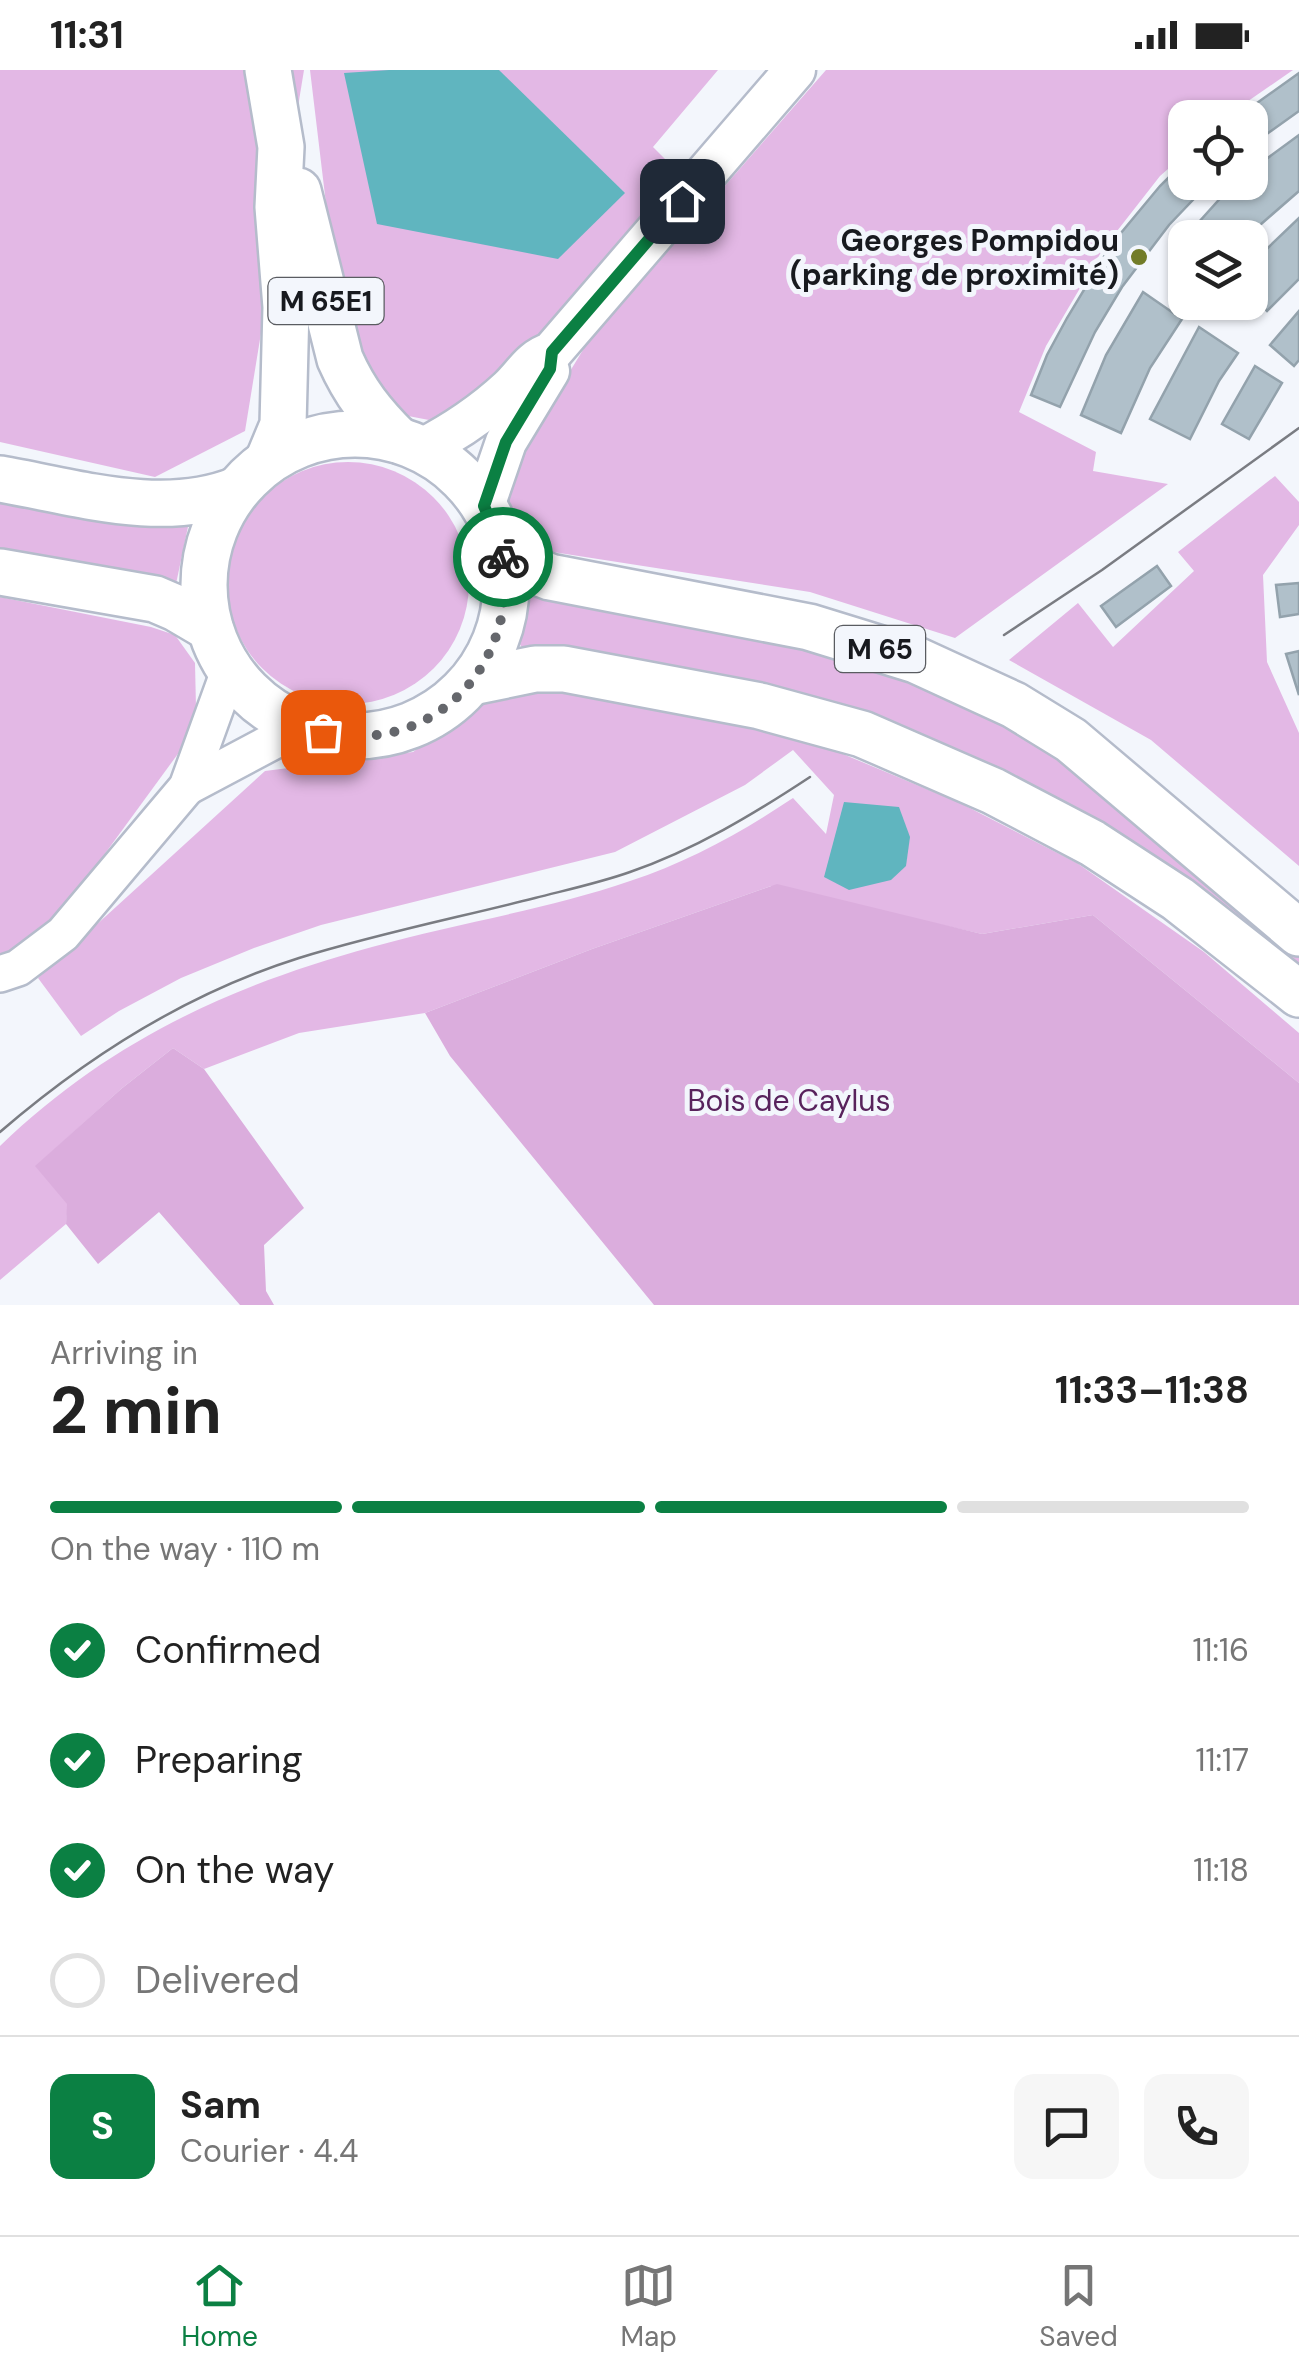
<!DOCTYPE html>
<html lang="en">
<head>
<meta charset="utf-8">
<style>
	body { margin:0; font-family:"DM Sans",sans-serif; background:#f6f6f6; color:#222; height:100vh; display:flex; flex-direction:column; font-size:38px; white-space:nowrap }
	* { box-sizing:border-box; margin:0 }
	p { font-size:32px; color:#767676 }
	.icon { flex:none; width:55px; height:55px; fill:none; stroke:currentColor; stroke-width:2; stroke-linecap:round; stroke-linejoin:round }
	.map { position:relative; height:1235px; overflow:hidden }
	.panel { display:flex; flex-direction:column; background:#fff; flex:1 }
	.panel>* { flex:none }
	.buttons { position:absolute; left:1168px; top:30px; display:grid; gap:20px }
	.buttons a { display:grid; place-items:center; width:100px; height:100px; border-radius:20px; background:#fff; box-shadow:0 2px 8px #0004; font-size:50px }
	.pin { position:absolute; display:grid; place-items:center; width:85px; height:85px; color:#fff; margin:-42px; border-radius:20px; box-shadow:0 5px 15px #0006 }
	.courier { position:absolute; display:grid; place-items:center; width:100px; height:100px; margin:-50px; border:8px solid #0b8043; border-radius:50%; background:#fff; color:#222; box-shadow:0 2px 12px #0007 }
	.overview em { font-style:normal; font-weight:700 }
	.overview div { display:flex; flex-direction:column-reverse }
	.overview { display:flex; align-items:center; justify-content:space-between; height:170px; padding:0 50px }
	h1 { font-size:65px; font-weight:700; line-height:75px }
	.bar { display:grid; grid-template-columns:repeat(4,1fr); gap:15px 10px; align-content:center; height:120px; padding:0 50px }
	.bar i { height:12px; border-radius:8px; background:#e0e0e0 }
	.bar .active { background:#0b8043 }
	.bar p { grid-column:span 4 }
	.line { display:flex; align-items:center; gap:25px; padding:0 50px; border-top:2px solid #e0e0e0 }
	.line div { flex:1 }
	.round { display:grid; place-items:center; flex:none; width:105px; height:105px; border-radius:20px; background:#f6f6f6 }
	ol { padding:0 50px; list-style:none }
	li { display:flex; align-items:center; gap:30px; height:110px }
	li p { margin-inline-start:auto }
	li .icon { padding:10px; border-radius:50%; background:#0b8043; color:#fff; stroke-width:4 }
	li:last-child { color:#767676 }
	li i { width:55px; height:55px; border:5px solid #e0e0e0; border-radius:50% }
	.status { display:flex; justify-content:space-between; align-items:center; height:70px; padding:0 50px; background:#fff; direction:ltr }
	.status svg { height:28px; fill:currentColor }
	.dock { display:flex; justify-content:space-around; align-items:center; height:140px; border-top:2px solid #e0e0e0; background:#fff; font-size:28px; color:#767676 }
	.dock a { display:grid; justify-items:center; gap:5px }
	.dock .active { color:#0b8043 }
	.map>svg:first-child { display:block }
	.green { fill:#e3b8e5 }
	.forest { fill:#dbaddd }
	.water { fill:#60b5bf }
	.building { fill:#b0c0ca; stroke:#93a2ac; stroke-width:2.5 }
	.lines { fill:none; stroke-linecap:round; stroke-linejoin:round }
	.tertiary-casing { stroke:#b5bccb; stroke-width:40 }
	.secondary-casing { stroke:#b5bccb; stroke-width:45 }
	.primary-casing { stroke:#b5bccb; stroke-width:50 }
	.tertiary { stroke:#fff; stroke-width:35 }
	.secondary { stroke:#fff; stroke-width:40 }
	.primary { stroke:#fff; stroke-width:45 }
	.tram { stroke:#7a7c82; stroke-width:2.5 }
	.done { stroke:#65676c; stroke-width:10; stroke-dasharray:0 18 }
	.route { stroke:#0b8043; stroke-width:12 }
	.poi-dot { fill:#727c28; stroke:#f3f6fc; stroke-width:4 }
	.labels { text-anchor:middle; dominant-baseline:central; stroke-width:10; stroke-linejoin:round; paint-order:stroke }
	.shield { fill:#f3f6fc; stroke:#5a5c61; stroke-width:2.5 }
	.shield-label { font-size:28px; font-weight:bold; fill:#181a1f }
	.poi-label { font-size:30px; font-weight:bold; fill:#181a1f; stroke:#f3f6fc; text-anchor:end }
	.park-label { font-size:30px; fill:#58225c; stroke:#f3f6fc }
</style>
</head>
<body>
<div class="status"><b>11:31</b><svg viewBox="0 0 49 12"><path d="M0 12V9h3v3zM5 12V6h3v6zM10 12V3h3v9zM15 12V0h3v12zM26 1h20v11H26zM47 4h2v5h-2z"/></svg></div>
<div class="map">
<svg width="1299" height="1235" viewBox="0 0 1299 1235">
	<rect width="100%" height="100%" fill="#f3f6fc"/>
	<g class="green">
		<polygon points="0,0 304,0 245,361 155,407 0,372"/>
		<polygon points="310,0 718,0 653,77 678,102 533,274 452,339 429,350 403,345 386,333 338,234"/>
		<polygon points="826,0 1293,0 1225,47 1185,48 1185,84 1160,106 1103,179 1046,276 1019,342 1096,382 1093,401 1168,414 955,568 810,522 540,480 522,460 507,437 509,409 536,357 586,275"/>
		<circle cx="348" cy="513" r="121"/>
		<polygon points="1275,406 1299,432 1299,455 1263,505 1267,592 1299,663 1299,796 1151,670 1009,590 1078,533 1113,577 1194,501 1178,482"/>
		<polygon points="0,422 189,452 176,514 0,485"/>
		<polygon points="525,522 734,556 957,624 1074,692 1299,884 1299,906 1054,734 524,581 518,571"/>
		<polygon points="0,527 151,557 175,565 195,593 196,638 191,657 180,681 47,863 0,892"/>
		<path d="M523,617L627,634L753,650L807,669L960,733L1077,793L1204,882L1299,963V1013L1093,845L982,864L771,816L592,879L425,943L299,963L204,999L173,978L121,1019L36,1096L68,1134L66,1154L0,1210V1076C108,972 229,916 372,877C457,853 546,840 630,811C688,792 742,762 793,728L826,764L834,725L793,680L745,715L615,782L321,855L254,878L181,908L119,941L81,966L38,908L265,701L413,682L500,620Z"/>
	</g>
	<g class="forest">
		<polygon points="777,814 982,864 1093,845 1299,1013 1299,1235 654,1235 450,986 425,943 592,879"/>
		<polygon points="173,978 204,999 304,1138 264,1175 266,1221 274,1235 240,1235 159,1142 98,1194 66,1154 67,1134 35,1096 121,1019"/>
	</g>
	<g class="water">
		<polygon points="389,0 499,0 625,123 558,189 377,154 344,3"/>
		<polygon points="844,732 899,737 910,767 906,796 891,810 849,820 824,807"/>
	</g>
	<g class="building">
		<polygon points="1299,3 1299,41 1250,76 1250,48 1236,48"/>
		<polygon points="1299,65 1299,121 1245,168 1185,168 1185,177 1180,173 1226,122 1237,112 1250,112 1250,101"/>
		<polygon points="1185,91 1185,112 1210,112 1169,155 1122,217 1095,262 1060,337 1031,325 1047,285 1067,248 1111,175 1160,116"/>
		<polygon points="1299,148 1299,209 1267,241 1250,224 1250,195"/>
		<polygon points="1143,222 1182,249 1150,298 1121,363 1081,345 1106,285"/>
		<polygon points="1299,241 1299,290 1294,296 1270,275"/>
		<polygon points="1199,257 1238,283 1219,311 1190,369 1150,349"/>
		<polygon points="1255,296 1282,313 1249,369 1222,354"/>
		<polygon points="1157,496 1171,516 1116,557 1101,536"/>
		<polygon points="1299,513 1299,544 1280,547 1276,515"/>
		<polygon points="1299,581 1299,625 1286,584"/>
	</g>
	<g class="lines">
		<g class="tertiary-casing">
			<g id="tertiary">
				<polyline points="187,717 300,657"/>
				<polyline points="0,904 18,898 63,864 187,717 229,601"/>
			</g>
		</g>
		<g class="secondary-casing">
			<g id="secondary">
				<path d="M422,379C453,363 483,343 509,319C524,305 531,289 551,283L795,0"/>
				<polyline points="484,436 506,372 549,301"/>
			</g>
		</g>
		<g class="primary-casing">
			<g id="primary">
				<path d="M298,121L340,289C355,323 372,344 398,370"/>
				<circle cx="355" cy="515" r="151"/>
				<polyline points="268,391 283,355 286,237 278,137 281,77 268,0"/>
				<path d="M0,409C76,422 162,450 237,420"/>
				<polyline points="501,476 517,494 550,507 809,557 916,590 1014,635 1071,670 1299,863"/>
				<polyline points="0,502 155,529 176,538 210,558"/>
				<polyline points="472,612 535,599 564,599 760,636 862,664 993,721 1092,773 1178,829 1299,924"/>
			</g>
		</g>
		<use href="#tertiary" class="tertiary"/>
		<use href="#secondary" class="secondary"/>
		<use href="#primary" class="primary"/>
		<g class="tram">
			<polyline points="1004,565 1102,500 1299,358"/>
			<path d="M0,1062C88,986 188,923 299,888C376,864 456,848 535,828C566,820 599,813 630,802C694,780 754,744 810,707"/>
		</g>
	</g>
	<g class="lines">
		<path class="done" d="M323,662C432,687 519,595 503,487"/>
		<polyline class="route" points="503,487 501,476 484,436 506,372 550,299 552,282 682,131"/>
	</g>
	<circle class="poi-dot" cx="1139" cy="187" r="10"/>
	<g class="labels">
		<g class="shield">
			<rect x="268.5" y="208" width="115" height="46" rx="8"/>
			<rect x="835" y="556" width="90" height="46" rx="8"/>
		</g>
		<g class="shield-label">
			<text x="326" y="231">M 65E1</text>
			<text x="880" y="579">M 65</text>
		</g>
		<g class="poi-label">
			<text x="1119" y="170">Georges Pompidou<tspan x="1119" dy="34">(parking de proximité)</tspan></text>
		</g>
		<g class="park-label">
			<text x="789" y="1030">Bois de Caylus</text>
		</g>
	</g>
</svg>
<div class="buttons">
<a><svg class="icon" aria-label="locate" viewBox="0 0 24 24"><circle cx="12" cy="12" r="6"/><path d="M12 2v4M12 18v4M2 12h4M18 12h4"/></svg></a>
<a><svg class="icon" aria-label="layers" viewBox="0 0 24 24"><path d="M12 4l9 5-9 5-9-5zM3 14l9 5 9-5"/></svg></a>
</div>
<div class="pin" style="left:323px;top:662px;background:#ea580c"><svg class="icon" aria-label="bag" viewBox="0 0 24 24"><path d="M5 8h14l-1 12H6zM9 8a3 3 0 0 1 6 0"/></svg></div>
<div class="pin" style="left:682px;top:131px;background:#1f2937"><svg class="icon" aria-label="home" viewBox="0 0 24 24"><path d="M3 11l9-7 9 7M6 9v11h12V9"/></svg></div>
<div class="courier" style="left:503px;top:487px"><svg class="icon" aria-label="bike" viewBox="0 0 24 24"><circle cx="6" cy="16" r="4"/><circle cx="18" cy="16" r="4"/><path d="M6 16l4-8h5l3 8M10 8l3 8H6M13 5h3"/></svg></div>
</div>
<section class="panel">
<div class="overview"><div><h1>2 min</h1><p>Arriving in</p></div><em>11:33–11:38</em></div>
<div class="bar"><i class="active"></i><i class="active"></i><i class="active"></i><i></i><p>On the way · 110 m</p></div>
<ol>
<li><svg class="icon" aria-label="check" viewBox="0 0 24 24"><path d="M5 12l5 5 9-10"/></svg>Confirmed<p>11:16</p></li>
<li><svg class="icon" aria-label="check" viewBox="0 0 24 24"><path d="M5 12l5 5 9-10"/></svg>Preparing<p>11:17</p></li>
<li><svg class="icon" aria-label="check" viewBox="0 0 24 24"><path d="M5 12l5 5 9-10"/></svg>On the way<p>11:18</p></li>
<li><i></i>Delivered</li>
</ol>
<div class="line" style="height:180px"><b class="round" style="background:#0b8043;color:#fff">S</b><div><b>Sam</b><p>Courier · 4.4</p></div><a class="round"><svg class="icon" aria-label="chat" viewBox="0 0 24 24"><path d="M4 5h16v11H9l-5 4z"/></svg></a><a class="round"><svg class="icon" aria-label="phone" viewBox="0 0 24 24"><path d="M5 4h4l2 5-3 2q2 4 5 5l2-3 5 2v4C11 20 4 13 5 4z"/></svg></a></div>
</section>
<nav class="dock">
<a class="active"><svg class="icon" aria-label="home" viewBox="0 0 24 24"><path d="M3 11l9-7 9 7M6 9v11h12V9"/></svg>Home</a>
<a><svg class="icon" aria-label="map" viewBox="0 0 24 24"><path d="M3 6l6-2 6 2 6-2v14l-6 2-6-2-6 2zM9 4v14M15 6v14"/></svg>Map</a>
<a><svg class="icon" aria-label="saved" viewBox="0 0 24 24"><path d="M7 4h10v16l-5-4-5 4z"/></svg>Saved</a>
</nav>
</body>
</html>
